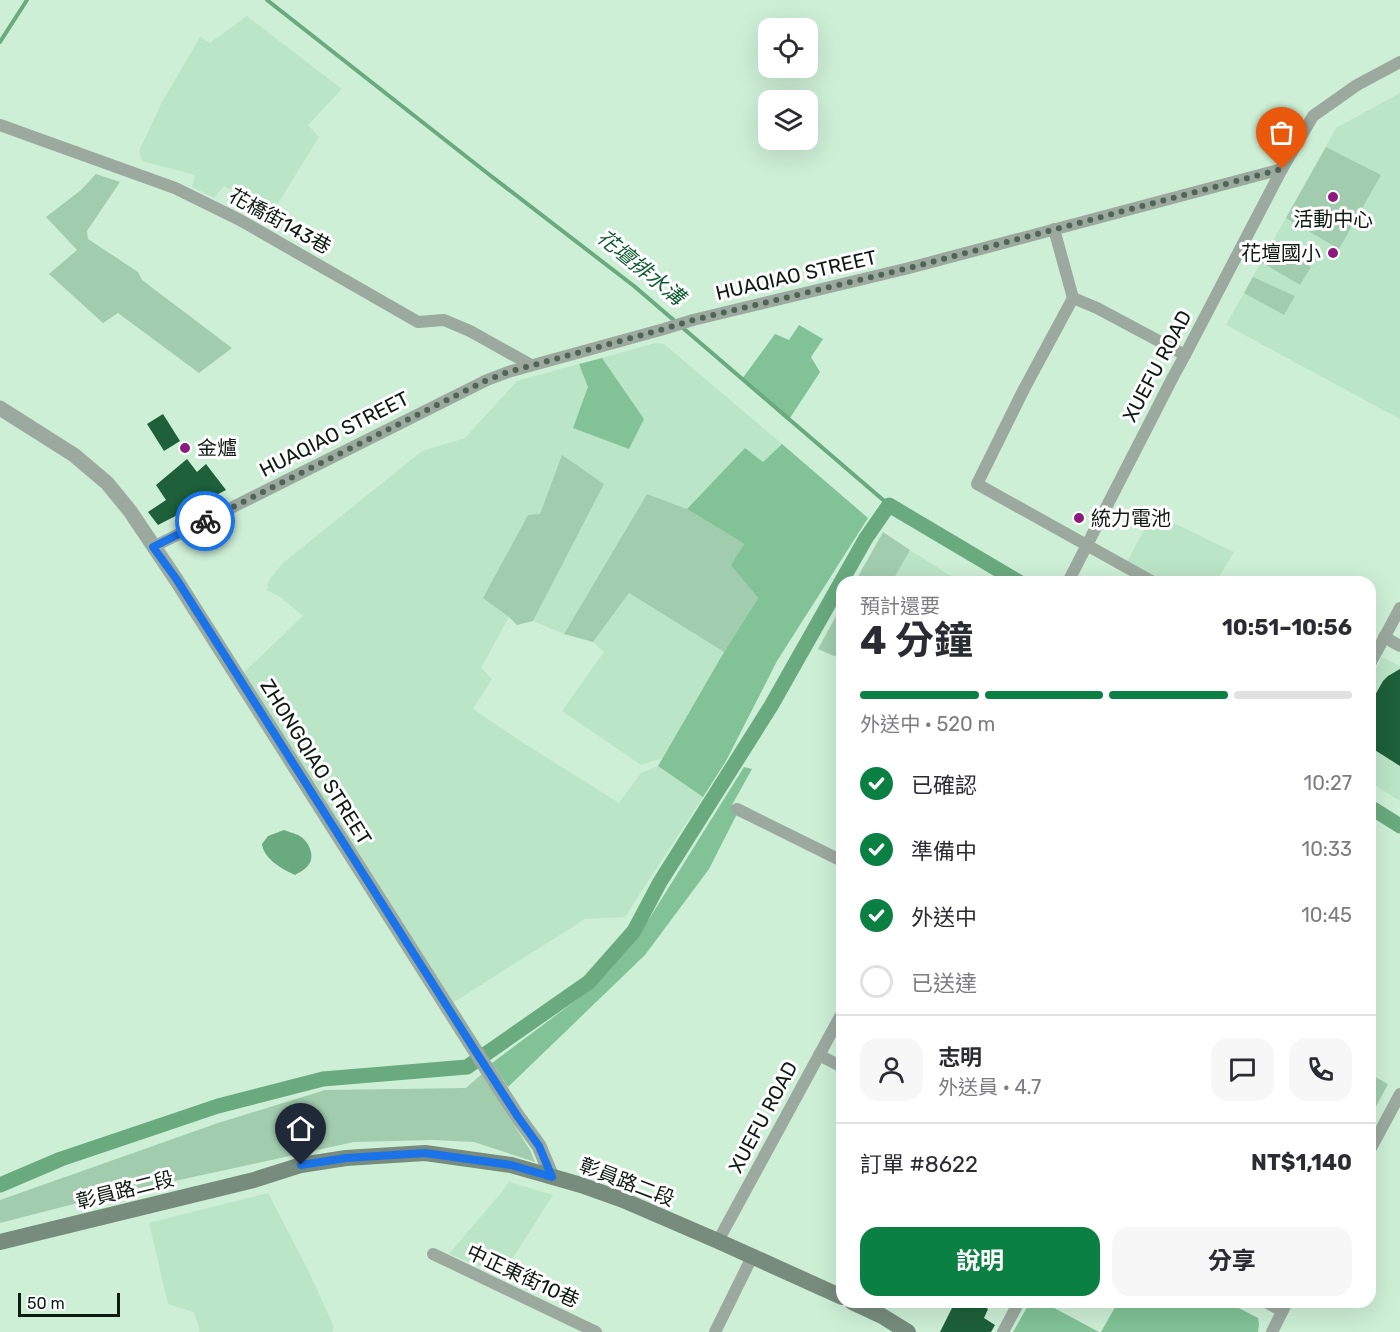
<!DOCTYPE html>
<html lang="zh-TW">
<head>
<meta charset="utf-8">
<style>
	body { margin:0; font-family:Rubik,"Noto Sans TC",sans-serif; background:#f7f7f7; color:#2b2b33; height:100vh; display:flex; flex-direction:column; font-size:22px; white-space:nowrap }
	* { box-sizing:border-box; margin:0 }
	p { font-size:20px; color:#7c7c81 }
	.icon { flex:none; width:33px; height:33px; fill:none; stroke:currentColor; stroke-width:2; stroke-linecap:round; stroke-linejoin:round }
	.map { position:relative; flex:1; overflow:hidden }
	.details { position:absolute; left:836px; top:576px; width:540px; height:732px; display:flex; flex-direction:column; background:#fff; border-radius:18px; box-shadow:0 6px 24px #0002 }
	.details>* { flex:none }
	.tools { position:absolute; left:758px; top:18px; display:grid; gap:12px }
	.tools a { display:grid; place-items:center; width:60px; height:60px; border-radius:12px; background:#fff; box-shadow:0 6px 24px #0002; font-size:30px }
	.scale { position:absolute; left:18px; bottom:15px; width:102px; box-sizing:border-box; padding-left:6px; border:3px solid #0e1b12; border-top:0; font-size:16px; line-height:21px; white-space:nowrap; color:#0e1b12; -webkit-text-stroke:4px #fff; paint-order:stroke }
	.pin { position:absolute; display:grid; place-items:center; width:51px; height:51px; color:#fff; margin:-62px -26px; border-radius:50% 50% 50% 0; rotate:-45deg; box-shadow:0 0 6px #0007 }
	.pin .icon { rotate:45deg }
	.courier { position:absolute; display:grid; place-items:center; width:60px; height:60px; margin:-30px; border:4px solid #1a73e8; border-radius:50%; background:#fff; color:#222; box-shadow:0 2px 8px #0007 }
	.summary em { font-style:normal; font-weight:700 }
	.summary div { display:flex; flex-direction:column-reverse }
	.summary { display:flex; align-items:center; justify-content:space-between; height:102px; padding:0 24px }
	h1 { font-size:39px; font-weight:700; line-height:45px }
	.bar { display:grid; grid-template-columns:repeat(4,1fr); gap:9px 6px; align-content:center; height:72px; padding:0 24px }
	.bar i { height:8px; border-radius:4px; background:#e1e1e2 }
	.bar .selected { background:#0b8043 }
	.bar p { grid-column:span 4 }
	.line { display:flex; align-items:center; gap:15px; padding:0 24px; border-top:2px solid #e1e1e2 }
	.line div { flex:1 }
	.round { display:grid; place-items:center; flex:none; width:63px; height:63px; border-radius:18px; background:#f7f7f7 }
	ol { padding:0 24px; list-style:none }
	li { display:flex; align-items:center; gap:18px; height:66px }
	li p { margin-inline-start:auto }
	li .icon { padding:6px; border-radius:50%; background:#0b8043; color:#fff; stroke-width:4 }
	li:last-child { color:#7c7c81 }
	li i { width:33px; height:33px; border:3px solid #e1e1e2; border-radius:50% }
	.button { display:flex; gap:12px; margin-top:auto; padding:12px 24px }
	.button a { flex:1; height:69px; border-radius:18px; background:#0b8043; color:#fff; font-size:24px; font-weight:700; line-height:69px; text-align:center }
	.button a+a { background:#f7f7f7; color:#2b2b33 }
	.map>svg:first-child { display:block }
	.built { fill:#bbe5c7 }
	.green { fill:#a1cdae }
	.forest { fill:#81c396 }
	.water { fill:#69aa7e }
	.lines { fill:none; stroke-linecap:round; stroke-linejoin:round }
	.stream { stroke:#69aa7e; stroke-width:4 }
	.canal { stroke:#69aa7e; stroke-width:15 }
	.building { fill:#1d6039 }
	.minor { stroke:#9ba99f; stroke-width:12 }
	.tertiary { stroke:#9ba99f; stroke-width:15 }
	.secondary { stroke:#778c7d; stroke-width:16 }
	.done { stroke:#516557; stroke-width:6; stroke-dasharray:0 10.8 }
	.route { stroke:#1a73e8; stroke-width:8 }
	.poi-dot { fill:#8c1b7e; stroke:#fff; stroke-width:2 }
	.labels { text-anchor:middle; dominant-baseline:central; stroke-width:6; stroke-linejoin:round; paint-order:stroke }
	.poi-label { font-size:20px; fill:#0e1b12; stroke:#fff; text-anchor:start }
	.street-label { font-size:20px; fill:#0e1b12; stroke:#fff }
	.water-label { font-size:21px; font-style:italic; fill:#115d33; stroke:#fff }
</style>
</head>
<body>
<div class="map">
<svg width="1400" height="1332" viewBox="0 0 1400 1332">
	<rect width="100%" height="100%" fill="#cdefd6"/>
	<g class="built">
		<polygon points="247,16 342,89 308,125 319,137 272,213 224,186 214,198 192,187 195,175 142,161 139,151 162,102 200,37 210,43"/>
		<polygon points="1400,93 1400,419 1226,325 1336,128"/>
		<polygon points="655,343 664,344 782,444 763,462 745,448 687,509 647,494 564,634 533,621 604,484 562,456 540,515 483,597 509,617 481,668 492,679 473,709 522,742 619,803 641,773 658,766 703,797 625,917 585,919 451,1004 240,676 303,616 280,597 267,590 269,580 283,563 422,451 465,438 517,381 579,364 588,387 644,419 602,358"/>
		<polygon points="1153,513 1234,552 1216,582 1160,582 1126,564"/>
		<polygon points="910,550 960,582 892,582"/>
		<polygon points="629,593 724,652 662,758 641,765 562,711 604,652 593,642"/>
		<polygon points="1382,657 1400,666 1400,801 1370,782 1370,680"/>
		<polygon points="509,1182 553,1195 502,1275 449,1254 500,1194"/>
		<polygon points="268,1193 308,1270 334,1327 332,1332 198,1332 200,1331 194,1312 168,1304 149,1223"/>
	</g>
	<g class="green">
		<polygon points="1326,147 1381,175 1339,249 1286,218"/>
		<polygon points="96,174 120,182 87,231 88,239 138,272 142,280 232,348 199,373 118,313 103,323 49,274 77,250 46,217 81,190"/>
		<polygon points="1271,244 1311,267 1300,285 1261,262"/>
		<polygon points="1253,277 1295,296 1284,315 1244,293"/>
		<polygon points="562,455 604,484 533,621 517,625 509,617 483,598 528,515 540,514"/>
		<polygon points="647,494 687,509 744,544 732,565 758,598 724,652 629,593 593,642 564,634"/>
		<polygon points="883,532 910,550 892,582 855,582"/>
		<polygon points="841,607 841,659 818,649"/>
		<polygon points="482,1074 530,1150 535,1162 474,1142 433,1140 354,1142 97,1198 0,1223 0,1200 218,1123 325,1090 466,1088"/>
		<polygon points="1370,1074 1388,1084 1370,1118"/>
	</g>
	<g class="forest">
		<polygon points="799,325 823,339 811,357 820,372 788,421 742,379 775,334 789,340"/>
		<polygon points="602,358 644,419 629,449 573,428 588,387 579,364"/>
		<polygon points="782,444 868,518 777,661 726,761 703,797 658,766 724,652 758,598 731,565 744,544 687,509 745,448 763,462"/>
		<polygon points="744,767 752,769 732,805 739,810 709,869 645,955 508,1087 492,1063 579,998 619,958 649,919"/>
		<polygon points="1030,1302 1043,1302 1099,1332 1013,1332"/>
		<polygon points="1118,1302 1227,1302 1258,1318 1259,1324 1258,1332 1101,1332"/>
	</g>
	<path class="water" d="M284,830C288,832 294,833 298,835C304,838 308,843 310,849C315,863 306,869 295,875C282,869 264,859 262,844L268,836Z"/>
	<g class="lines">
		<g class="stream">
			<polyline points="267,0 491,176 634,286 889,505"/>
			<polyline points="0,42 27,0"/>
		</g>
		<g class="canal">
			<polyline points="1370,807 1400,826"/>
			<polyline points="0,1185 61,1159 218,1106 323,1079 467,1067 589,982 634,931 660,882 771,706 866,538 889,505 1019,582"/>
		</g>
	</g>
	<g class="building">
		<polygon points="163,414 180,441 164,451 147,424"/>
		<polygon points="187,459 197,472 206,464 226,490 158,525 148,512 166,500 156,485"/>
		<polygon points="1400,669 1400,766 1370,747 1370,704 1383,681 1388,676"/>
		<polygon points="969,1302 978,1302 988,1309 984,1318 995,1325 991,1332 940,1332 954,1304 961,1306"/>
	</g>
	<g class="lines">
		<g class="minor">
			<polyline points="0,125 175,188 240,220 418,322 444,320 470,331 531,365"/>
			<polyline points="1054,229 1073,298"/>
			<polyline points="1073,298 1024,389 977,484 1153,582"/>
			<polyline points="1073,298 1097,308 1185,355"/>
			<polyline points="153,547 487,380 508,372 664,329 693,320 909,268 1282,169"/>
			<polyline points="1068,582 1173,377 1185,355 1282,169 1313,116 1357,85 1400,62"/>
			<polyline points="1384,637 1400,646"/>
			<polyline points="1370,664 1400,608"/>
			<polyline points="737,809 842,861"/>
			<polyline points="819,1055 842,1067"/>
			<polyline points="1370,1150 1400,1094"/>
			<polyline points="718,1241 842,1013"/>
			<polyline points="433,1254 596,1332"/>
			<polyline points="1266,1302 1282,1311"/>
			<polyline points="715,1332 752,1257"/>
			<polyline points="1003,1332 1019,1302"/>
			<polyline points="1272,1332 1287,1302"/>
		</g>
		<polyline class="tertiary" points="0,408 74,455 107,483 130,511 177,581 476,1052 518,1117 539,1146 552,1177"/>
		<g class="secondary">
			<polyline points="0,1242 254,1180 301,1165 346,1158 425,1153 511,1165 581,1185 623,1200 718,1241 842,1297"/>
			<polyline points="852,1302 882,1316 908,1332"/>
		</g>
	</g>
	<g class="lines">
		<polyline class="done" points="205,521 487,380 508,372 664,329 693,320 909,268 1282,169"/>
		<polyline class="route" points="205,521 153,547 177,580 476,1052 518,1117 539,1146 552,1177 511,1165 425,1153 346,1158 301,1165"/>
	</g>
	<g class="poi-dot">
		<circle cx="1333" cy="197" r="6"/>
		<circle cx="1333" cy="253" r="6"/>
		<circle cx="185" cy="448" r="6"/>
		<circle cx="1079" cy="518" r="6"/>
	</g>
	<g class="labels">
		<g class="poi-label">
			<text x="1333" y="219" text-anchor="middle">活動中心</text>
			<text x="1321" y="253" text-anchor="end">花壇國小</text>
			<text x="197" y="448">金爐</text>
			<text x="1091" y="518">統力電池</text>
		</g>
		<g class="street-label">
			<text transform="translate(280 221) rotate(29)">花橋街143巷</text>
			<text transform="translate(796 275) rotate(-13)">HUAQIAO STREET</text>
			<text transform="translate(1157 366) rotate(-62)">XUEFU ROAD</text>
			<text transform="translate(334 434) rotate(-27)">HUAQIAO STREET</text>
			<text transform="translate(316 762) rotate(58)">ZHONGQIAO STREET</text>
			<text transform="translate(763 1117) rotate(-62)">XUEFU ROAD</text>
			<text transform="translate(627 1182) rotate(21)">彰員路二段</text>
			<text transform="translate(125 1190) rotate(-14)">彰員路二段</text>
			<text transform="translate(523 1276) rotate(25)">中正東街10巷</text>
		</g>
		<g class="water-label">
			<text transform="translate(641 267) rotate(39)">花壇排水溝</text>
		</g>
	</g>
</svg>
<div class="tools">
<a><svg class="icon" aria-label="locate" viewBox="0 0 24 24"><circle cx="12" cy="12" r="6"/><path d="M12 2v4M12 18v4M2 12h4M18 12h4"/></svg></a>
<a><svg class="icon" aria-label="layers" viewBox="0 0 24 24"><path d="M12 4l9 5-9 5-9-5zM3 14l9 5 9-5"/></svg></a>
</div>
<div class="scale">50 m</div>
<div class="pin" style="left:1282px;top:169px;background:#ea580c"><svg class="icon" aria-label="bag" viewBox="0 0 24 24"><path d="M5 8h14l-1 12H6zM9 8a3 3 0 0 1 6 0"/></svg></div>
<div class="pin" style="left:301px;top:1165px;background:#1f2937"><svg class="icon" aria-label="home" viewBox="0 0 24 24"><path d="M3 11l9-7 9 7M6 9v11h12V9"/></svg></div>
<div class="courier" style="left:205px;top:521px"><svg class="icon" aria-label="bike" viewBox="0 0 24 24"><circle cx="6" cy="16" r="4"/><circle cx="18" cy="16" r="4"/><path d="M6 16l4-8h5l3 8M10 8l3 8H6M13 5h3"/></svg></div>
<section class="details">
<div class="summary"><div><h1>4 分鐘</h1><p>預計還要</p></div><em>10:51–10:56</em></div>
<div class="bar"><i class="selected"></i><i class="selected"></i><i class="selected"></i><i></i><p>外送中 · 520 m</p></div>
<ol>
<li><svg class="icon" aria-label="check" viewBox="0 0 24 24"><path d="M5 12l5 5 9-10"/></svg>已確認<p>10:27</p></li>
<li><svg class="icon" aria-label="check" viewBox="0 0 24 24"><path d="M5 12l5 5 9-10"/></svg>準備中<p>10:33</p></li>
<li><svg class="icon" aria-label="check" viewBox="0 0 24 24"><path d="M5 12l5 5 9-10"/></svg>外送中<p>10:45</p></li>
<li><i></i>已送達</li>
</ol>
<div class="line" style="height:108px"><a class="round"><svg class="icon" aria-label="person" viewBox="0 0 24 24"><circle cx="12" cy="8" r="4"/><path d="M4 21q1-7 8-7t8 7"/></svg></a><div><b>志明</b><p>外送員 · 4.7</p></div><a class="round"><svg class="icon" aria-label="chat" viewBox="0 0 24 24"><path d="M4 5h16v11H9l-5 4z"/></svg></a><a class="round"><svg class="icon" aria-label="phone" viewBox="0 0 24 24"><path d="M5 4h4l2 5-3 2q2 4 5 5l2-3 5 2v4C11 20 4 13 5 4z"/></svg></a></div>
<div class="line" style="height:78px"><div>訂單 #8622</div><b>NT$1,140</b></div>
<div class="button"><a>說明</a><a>分享</a></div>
</section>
</div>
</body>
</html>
